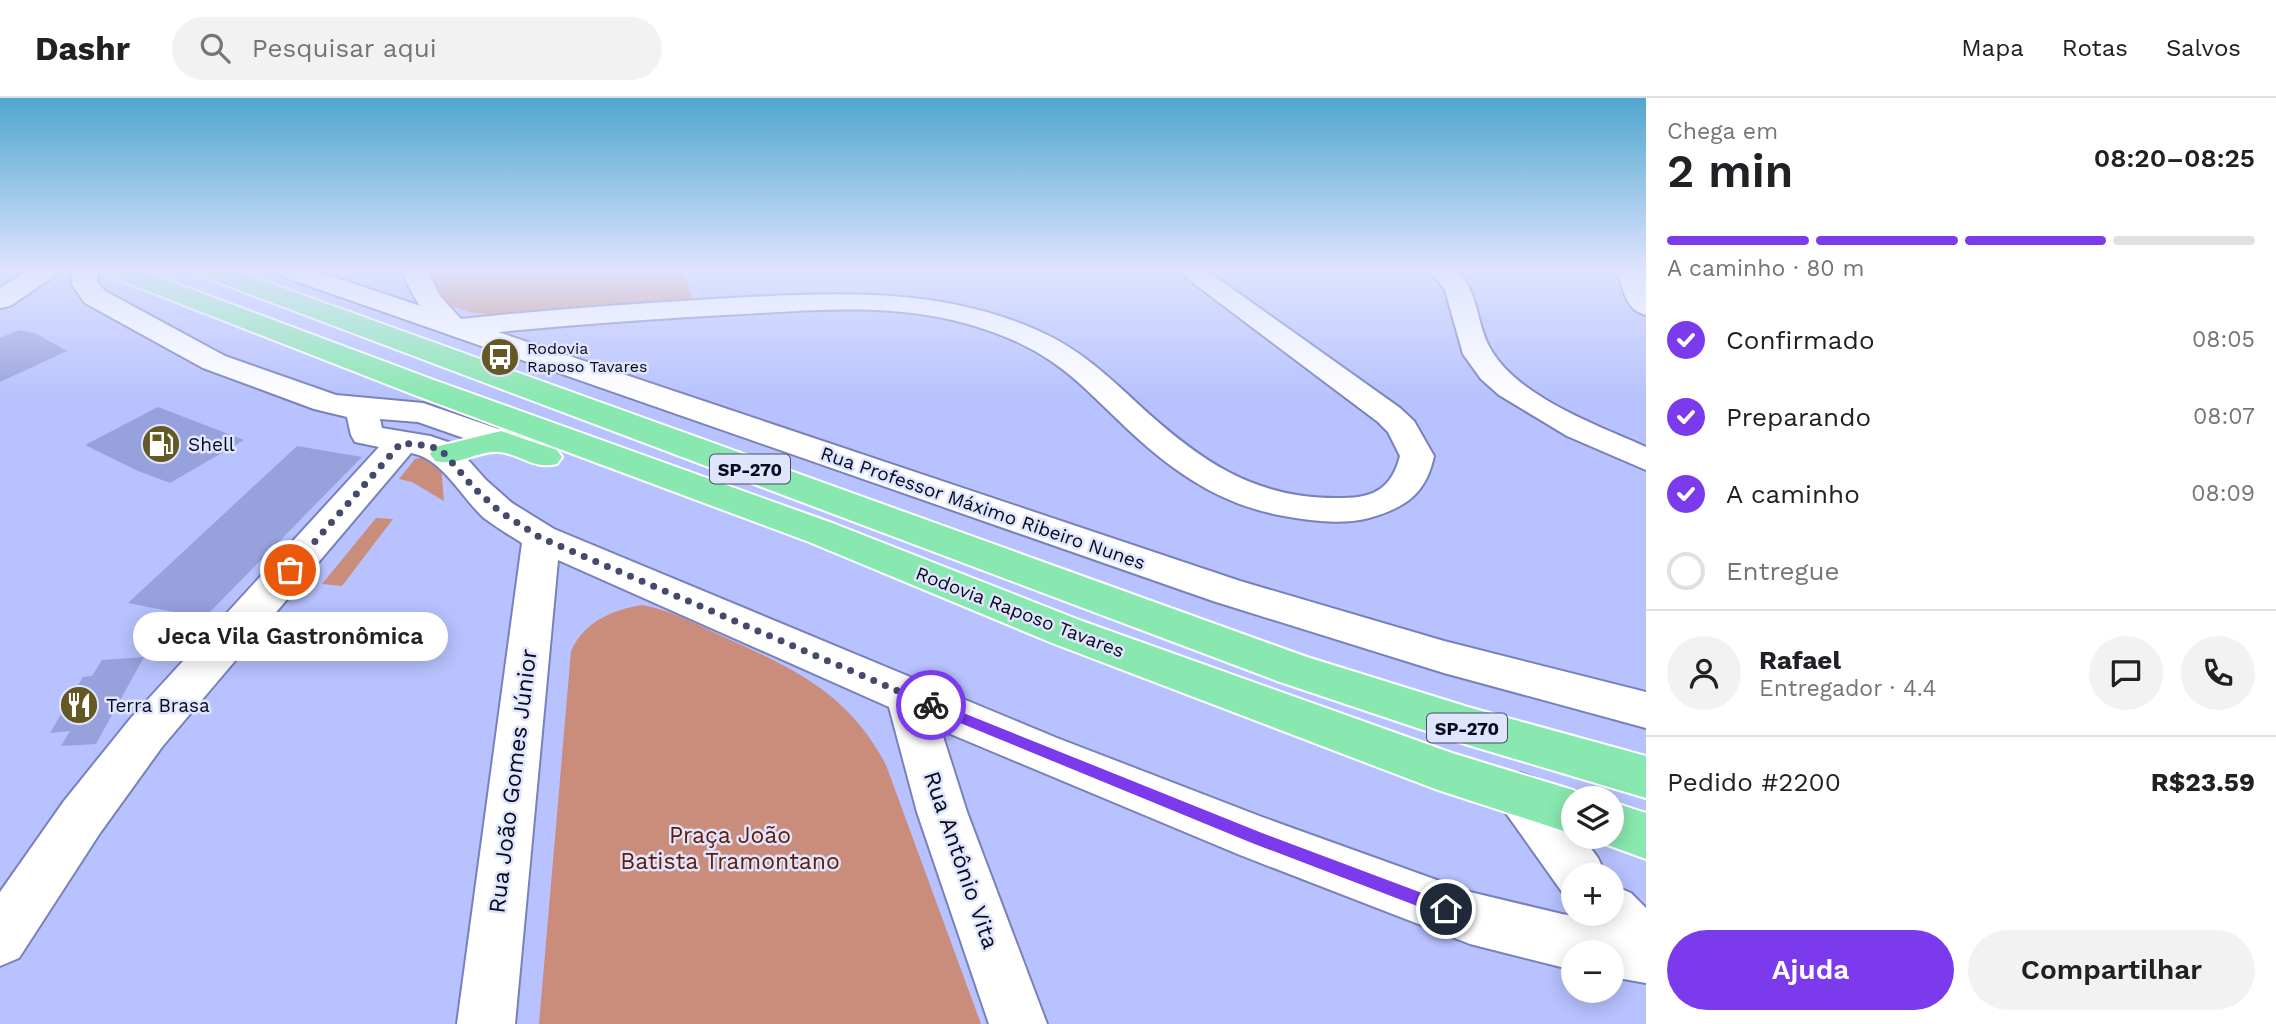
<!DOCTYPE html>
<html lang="pt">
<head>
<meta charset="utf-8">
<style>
	body { margin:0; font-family:"Work Sans",sans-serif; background:#f2f2f2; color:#202124; height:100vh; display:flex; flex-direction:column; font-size:26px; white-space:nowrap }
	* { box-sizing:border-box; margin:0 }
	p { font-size:23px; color:#757577 }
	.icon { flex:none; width:38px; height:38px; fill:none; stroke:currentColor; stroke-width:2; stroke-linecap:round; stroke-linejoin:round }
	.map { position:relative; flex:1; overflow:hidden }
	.sheet { display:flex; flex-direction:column; background:#fff; width:630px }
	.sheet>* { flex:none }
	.controls { position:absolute; left:1561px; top:688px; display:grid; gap:14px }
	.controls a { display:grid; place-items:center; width:63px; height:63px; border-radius:50%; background:#fff; box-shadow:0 4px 18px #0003; font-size:35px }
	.pin { position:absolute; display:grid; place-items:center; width:60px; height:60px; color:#fff; margin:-30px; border:4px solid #fff; border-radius:50%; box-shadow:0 2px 7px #0007 }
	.courier { position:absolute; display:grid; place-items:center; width:70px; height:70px; margin:-35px; border:5px solid #7c3aed; border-radius:50%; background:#fff; color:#222; box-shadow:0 2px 9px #0007 }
	.bubble { position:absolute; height:49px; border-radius:24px; background:#fff; box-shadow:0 4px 18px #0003; font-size:23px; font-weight:600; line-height:49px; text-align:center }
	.head em { font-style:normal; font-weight:600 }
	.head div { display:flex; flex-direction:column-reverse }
	.head { display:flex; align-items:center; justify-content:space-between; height:119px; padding:0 21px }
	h1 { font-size:46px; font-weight:600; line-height:52px }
	.bar { display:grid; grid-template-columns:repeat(4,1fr); gap:10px 7px; align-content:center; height:84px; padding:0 21px }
	.bar i { height:9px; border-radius:5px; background:#e0e0e0 }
	.bar .current { background:#7c3aed }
	.bar p { grid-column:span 4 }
	.line { display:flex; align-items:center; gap:18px; padding:0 21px; border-top:2px solid #e0e0e0 }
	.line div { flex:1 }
	.round { display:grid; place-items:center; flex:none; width:74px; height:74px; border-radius:37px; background:#f2f2f2 }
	ol { padding:0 21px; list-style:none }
	li { display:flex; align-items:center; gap:21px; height:77px }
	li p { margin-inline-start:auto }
	li .icon { padding:7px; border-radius:50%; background:#7c3aed; color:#fff; stroke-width:4 }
	li:last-child { color:#757577 }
	li i { width:38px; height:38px; border:4px solid #e0e0e0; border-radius:50% }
	.primary-button { display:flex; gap:14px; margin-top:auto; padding:14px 21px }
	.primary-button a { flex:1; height:80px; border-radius:42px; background:#7c3aed; color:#fff; font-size:28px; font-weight:600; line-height:80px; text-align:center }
	.primary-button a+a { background:#f2f2f2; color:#202124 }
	header { display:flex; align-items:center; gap:42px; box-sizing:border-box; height:98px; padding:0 35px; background:#fff; border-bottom:2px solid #e0e0e0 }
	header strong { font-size:33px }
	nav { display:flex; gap:38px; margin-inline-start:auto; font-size:24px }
	.search { width:490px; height:63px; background:#f2f2f2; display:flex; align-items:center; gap:18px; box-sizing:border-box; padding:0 24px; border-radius:38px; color:#757577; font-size:26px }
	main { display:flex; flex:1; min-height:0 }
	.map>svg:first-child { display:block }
	.green { fill:#ca8d7c }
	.building { fill:#97a1dc }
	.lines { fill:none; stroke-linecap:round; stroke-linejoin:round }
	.street-casing { stroke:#7881ba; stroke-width:4 }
	.secondary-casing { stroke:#7881ba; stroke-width:4 }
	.highway-casing { stroke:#fff; stroke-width:4 }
	.street { fill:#fff; fill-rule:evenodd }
	.secondary { fill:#fff; fill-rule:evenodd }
	.highway { fill:#89e8af; fill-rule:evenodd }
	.route { fill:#7c3aed }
	.done { stroke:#454a6c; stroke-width:7; stroke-dasharray:0 12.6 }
	.labels { text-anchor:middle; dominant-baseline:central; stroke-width:5; stroke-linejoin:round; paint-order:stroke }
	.far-poi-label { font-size:16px; fill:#080a1e; stroke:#e0e5fe; text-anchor:start }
	.shield { fill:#e0e5fe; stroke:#494c61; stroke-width:2 }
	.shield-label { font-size:18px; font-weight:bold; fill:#080a1e }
	.poi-label { font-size:19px; fill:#080a1e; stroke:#e0e5fe; text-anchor:start }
	.street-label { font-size:19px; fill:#080a1e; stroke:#e0e5fe }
	.near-street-label { font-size:23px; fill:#080a1e; stroke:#e0e5fe }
	.near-park-label { font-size:23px; fill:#631a04; stroke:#e0e5fe }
</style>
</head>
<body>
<header>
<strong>Dashr</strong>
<div class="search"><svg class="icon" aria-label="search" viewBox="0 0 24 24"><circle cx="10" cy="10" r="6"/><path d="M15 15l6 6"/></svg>Pesquisar aqui</div>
<nav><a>Mapa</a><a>Rotas</a><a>Salvos</a></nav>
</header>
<main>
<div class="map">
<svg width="1646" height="926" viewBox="0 0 1646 926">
	<rect width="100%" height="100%" fill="#b7c2fe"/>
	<g class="green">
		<polygon points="430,172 684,172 694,207 513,217 472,215 449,207 432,187"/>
		<polygon points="429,358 441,368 444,403 412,384 399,381 415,361"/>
		<polygon points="376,420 393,421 342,488 322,486"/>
		<path d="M642,507C671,512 696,526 722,538C792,570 848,594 886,667L981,926H539L571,553C584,524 612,512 642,507Z"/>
	</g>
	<g class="building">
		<polygon points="19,232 35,235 67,253 0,284 0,240"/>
		<polygon points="158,309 244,342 170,385 138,373 85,347"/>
		<polygon points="297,348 362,359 204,520 128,505"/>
		<polygon points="144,559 96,646 61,648 70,633 50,635 83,579 92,578 102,562"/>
	</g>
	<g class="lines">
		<g class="street-casing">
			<g id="street">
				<polygon points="29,172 60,172 56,177 10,208 0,210 0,190"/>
				<path d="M73,172H99L97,184L105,193L225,258L336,297L423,305L513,336L518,343L513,350L501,353L418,324L380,321L382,330L430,338L454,346L486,382L512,405L554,431L1057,640L1262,719L1470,794L1562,816L1646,829V885L1612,879V854H1573V872L1470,846L1240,757L941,632L967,714L1047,926H989L917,714L889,609L558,462L515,926H457L522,445C509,437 496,429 484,420C461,399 442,360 411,355L162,649L100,735L19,860L0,868V794L64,703L130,621L379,349L355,344L351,337L347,319L314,311L203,270L85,205L72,187Z"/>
				<path d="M401,172H427L440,198L461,221C545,212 629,206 714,201C825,195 937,186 1041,234C1079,251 1108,278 1138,306C1200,363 1255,402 1343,400C1375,400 1392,389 1400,358L1388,334L1378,324L1176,172H1206L1400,310L1414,323L1434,358C1426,396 1405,410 1369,420C1342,427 1312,423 1284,418C1215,406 1165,368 1116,320C1095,300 1075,279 1051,263C1022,243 986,230 952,222C884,206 813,212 743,216C648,221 554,228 459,238C428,231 414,200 401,172Z"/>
				<path d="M1430,172H1457C1479,195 1476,225 1490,250C1517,299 1597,327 1646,349V372L1567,338L1499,297L1481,281L1463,256L1445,192Z"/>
				<path d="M1617,172H1643L1646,181V217C1625,212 1623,190 1617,172Z"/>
			</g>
		</g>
		<g class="secondary-casing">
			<g id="secondary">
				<polygon points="274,172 313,172 1240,483 1444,543 1646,594 1646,630 1444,575 1213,503 278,177"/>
				<polygon points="1520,675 1537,681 1573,727 1573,738 1582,738 1598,760 1606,777 1573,777 1573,799 1562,794 1503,711 1496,696 1503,681"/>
				<polygon points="1612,787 1631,795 1646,810 1646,879 1626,871 1593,831 1586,816 1612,816"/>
			</g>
		</g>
		<g class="highway-casing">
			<g id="highway">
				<polygon points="103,172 140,172 434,282 835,426 1082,523 1452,655 1573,692 1591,700 1573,700 1573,736 1435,691 1052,545 809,444 412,296 107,177"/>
				<polygon points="195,172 233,172 1307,559 1468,609 1646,658 1646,700 1468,647 1277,583 199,177"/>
				<path d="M501,333L557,352L562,359L557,366C534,372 521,356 499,354C478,352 459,369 435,363L430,356L435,349Z"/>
				<polygon points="1612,704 1646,715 1646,761 1594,742 1593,738 1612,738"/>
			</g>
		</g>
		<use href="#street" class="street"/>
		<use href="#secondary" class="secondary"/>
		<use href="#highway" class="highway"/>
	</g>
	<linearGradient id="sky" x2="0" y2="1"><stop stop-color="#50a6cf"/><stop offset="0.57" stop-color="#dfe4ff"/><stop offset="1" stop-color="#dfe4ff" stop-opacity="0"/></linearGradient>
	<rect width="1646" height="302" fill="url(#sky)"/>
	<polygon class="route" points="931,602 1262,735 1446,804 1452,806 1454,811 1452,817 1446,819 1252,745 926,611 924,607"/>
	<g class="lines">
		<polyline class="done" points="290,472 401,345 430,348 442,353 474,390 499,413 541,440 931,607"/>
	</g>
	<defs>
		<g id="bus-disc" transform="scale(2.0125)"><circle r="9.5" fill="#645825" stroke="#e0e5fe"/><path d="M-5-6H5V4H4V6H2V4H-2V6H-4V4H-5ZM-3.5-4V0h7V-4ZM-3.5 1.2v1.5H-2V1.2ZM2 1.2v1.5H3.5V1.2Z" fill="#fff"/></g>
		<g id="fuel-disc" transform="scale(2.0125)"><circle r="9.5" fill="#645825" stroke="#e0e5fe"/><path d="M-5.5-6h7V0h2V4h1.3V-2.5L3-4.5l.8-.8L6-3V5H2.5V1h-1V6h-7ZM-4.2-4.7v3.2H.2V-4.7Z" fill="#fff"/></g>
		<g id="restaurant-disc" transform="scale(2.0125)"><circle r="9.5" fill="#645825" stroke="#e0e5fe"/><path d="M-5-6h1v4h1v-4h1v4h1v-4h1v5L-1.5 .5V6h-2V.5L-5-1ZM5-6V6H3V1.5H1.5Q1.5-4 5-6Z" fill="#fff"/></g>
	</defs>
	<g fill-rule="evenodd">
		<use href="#bus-disc" x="500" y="259"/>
		<use href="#fuel-disc" x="161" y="346"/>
		<use href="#restaurant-disc" x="79" y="607"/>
	</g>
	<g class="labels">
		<g class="far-poi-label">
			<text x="527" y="250">Rodovia<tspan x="527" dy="18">Raposo Tavares</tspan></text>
		</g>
		<g class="shield">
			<rect x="710" y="356.5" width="80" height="29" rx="5"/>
			<rect x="1427" y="615.5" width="80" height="29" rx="5"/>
		</g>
		<g class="shield-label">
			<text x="750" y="371">SP-270</text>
			<text x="1467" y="630">SP-270</text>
		</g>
		<g class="poi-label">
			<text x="188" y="346">Shell</text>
			<text x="106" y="607">Terra Brasa</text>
		</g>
		<g class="street-label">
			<text transform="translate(983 410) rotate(19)">Rua Professor Máximo Ribeiro Nunes</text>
			<text transform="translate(1020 514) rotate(21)">Rodovia Raposo Tavares</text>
		</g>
		<g class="near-street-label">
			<text transform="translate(513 683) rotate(-83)">Rua João Gomes Júnior</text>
			<text transform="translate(961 762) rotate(71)">Rua Antônio Vita</text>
		</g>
		<g class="near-park-label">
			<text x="730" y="737">Praça João<tspan x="730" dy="26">Batista Tramontano</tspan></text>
		</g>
	</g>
</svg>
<div class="controls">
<a><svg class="icon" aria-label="layers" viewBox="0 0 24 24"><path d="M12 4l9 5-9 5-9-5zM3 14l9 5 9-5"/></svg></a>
<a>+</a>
<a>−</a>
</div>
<div class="pin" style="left:290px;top:472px;background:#ea580c"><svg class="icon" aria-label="bag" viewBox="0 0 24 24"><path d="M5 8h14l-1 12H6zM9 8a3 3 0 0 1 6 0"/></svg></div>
<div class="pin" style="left:1446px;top:811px;background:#1f2937"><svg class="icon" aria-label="home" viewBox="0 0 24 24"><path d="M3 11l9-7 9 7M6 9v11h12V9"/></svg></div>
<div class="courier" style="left:931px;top:607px"><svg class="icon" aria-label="bike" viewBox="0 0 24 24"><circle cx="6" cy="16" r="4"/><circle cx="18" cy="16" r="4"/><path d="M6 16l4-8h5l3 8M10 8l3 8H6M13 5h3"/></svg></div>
<div class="bubble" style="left:133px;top:514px;width:315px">Jeca Vila Gastronômica</div>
</div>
<section class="sheet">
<div class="head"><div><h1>2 min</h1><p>Chega em</p></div><em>08:20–08:25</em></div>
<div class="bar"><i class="current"></i><i class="current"></i><i class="current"></i><i></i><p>A caminho · 80 m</p></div>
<ol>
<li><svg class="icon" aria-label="check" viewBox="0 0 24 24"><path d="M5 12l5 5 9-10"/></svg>Confirmado<p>08:05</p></li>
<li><svg class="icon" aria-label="check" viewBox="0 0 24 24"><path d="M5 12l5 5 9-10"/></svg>Preparando<p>08:07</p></li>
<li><svg class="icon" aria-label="check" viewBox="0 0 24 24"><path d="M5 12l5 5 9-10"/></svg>A caminho<p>08:09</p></li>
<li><i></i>Entregue</li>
</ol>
<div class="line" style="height:126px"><a class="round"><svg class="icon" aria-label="person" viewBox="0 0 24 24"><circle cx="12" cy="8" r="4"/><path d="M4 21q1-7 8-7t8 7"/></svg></a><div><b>Rafael</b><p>Entregador · 4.4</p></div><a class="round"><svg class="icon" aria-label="chat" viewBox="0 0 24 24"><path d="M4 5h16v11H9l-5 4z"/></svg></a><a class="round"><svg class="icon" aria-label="phone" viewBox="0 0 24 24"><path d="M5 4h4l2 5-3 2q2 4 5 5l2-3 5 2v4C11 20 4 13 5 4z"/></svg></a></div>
<div class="line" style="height:91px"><div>Pedido #2200</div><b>R$23.59</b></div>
<div class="primary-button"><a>Ajuda</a><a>Compartilhar</a></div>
</section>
</main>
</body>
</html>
